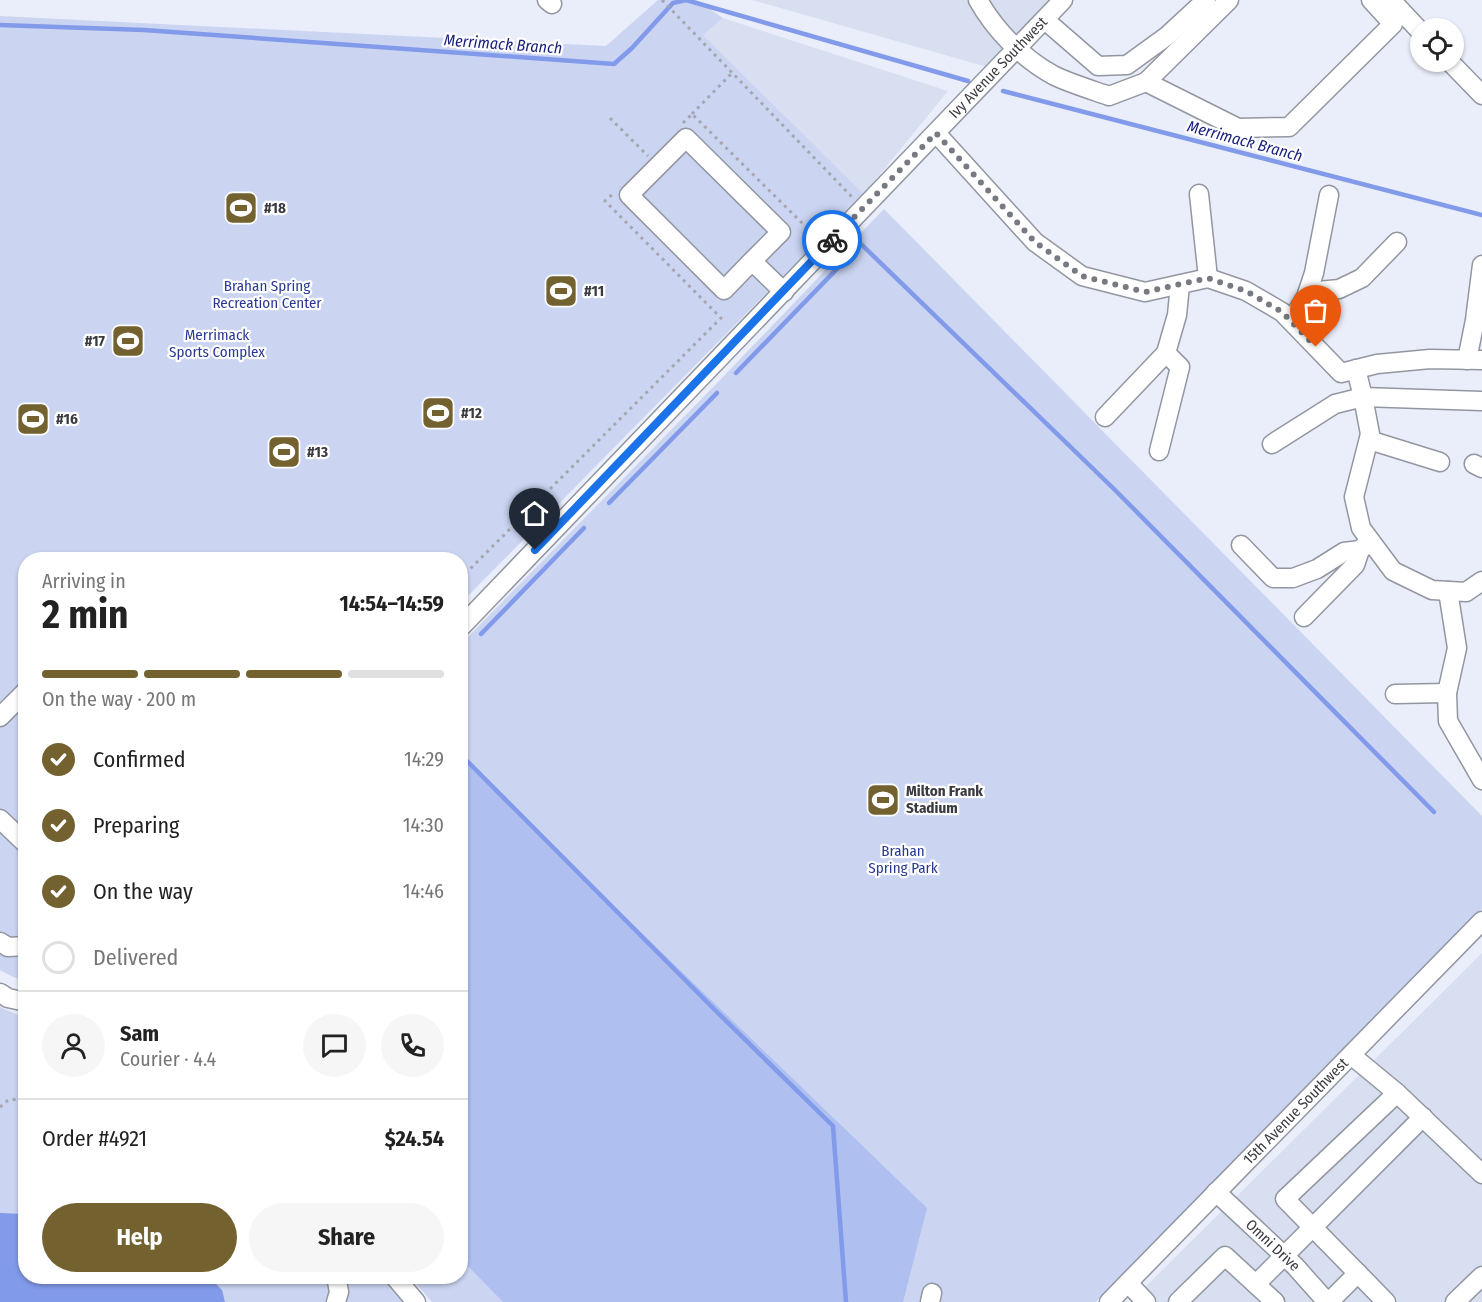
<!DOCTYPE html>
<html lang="en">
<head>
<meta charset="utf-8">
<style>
	body { margin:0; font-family:"Fira Sans Condensed",sans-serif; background:#f6f6f6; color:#222; height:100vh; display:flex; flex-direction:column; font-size:22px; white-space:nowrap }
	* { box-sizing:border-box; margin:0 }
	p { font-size:20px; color:#767676 }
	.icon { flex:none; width:33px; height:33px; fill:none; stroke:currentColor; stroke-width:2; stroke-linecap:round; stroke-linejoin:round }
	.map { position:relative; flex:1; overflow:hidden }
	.sheet { position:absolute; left:18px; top:552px; width:450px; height:732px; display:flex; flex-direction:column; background:#fff; border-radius:24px; box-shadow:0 2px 4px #0004 }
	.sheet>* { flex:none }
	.fabs { position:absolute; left:1410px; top:18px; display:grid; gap:12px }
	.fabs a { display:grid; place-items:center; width:54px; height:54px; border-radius:50%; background:#fff; box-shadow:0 2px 4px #0004; font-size:30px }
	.pin { position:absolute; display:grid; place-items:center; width:51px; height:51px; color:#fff; margin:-62px -26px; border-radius:50% 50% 50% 0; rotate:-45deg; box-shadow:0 0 6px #0007 }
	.pin .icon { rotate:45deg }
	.courier { position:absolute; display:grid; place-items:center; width:60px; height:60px; margin:-30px; border:4px solid #1a73e8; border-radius:50%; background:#fff; color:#222; box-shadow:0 2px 8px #0007 }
	.overview em { font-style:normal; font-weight:700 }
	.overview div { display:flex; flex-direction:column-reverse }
	.overview { display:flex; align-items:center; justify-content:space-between; height:102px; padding:0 24px }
	h1 { font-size:39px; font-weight:700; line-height:45px }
	.bar { display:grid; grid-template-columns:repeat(4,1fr); gap:9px 6px; align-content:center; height:72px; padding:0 24px }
	.bar i { height:8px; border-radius:4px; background:#e0e0e0 }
	.bar .selected { background:#736130 }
	.bar p { grid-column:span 4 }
	.line { display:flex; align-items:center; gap:15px; padding:0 24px; border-top:2px solid #e0e0e0 }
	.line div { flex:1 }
	.round { display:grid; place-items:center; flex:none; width:63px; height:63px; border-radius:32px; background:#f6f6f6 }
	ol { padding:0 24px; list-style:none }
	li { display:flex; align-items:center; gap:18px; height:66px }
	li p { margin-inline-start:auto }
	li .icon { padding:6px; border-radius:50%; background:#736130; color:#fff; stroke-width:4 }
	li:last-child { color:#767676 }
	li i { width:33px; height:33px; border:3px solid #e0e0e0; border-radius:50% }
	.cta { display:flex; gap:12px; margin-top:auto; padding:12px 24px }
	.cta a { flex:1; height:69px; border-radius:36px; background:#736130; color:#fff; font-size:24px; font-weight:700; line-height:69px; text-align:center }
	.cta a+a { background:#f6f6f6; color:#222 }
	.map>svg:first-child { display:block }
	.built { fill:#d8dff1 }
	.green { fill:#cbd5f2 }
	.forest { fill:#aebff0 }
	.water { fill:#829aea }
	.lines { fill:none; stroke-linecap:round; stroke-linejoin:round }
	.stream { stroke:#829aea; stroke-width:4.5 }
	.minor-casing { stroke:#9296a0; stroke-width:21 }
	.path { stroke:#a4a7b0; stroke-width:3; stroke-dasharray:3 4.5; stroke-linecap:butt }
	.minor { stroke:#fff; stroke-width:18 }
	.done { stroke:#787a81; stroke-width:6; stroke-dasharray:0 10.8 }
	.route { stroke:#1a73e8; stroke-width:8 }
	.labels { text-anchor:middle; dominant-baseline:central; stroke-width:4.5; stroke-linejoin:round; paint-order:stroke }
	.street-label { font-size:15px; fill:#3a3b40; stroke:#fff }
	.poi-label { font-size:15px; font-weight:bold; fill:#3a3b40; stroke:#fff; text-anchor:start }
	.park-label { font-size:15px; fill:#293995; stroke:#fff }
	.water-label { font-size:16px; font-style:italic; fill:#171f7a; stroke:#fff }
</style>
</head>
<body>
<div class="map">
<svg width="1482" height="1302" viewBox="0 0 1482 1302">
	<rect width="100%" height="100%" fill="#eaeefa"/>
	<g class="built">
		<polygon points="752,0 1052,0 987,67"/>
		<polygon points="723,18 948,91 864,194 703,35"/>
		<polygon points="1482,953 1482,1302 1130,1302"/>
	</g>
	<g class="green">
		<polygon points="658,0 696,0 723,18 703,35 864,194 461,603 460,560 26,560 25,981 13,977 0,970 0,16 606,46"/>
		<polygon points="884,209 1482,816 1482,909 1096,1302 432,1302 410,1277 460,1276 461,644 720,380"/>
		<polygon points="0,1007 25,1018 26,1276 387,1277 409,1302 0,1302"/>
	</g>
	<polygon class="forest" points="460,758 927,1208 903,1302 503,1302 461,1259"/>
	<polygon class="water" points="0,1213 25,1214 26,1276 209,1277 222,1290 225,1302 0,1302"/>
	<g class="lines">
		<g class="stream">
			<polyline points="0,25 144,30 614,64 632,48 673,3 686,0 968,81"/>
			<polyline points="1003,91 1482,215"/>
			<polyline points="736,373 861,244 1115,490 1434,812"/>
			<polyline points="609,503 717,393"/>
			<polyline points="481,634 584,528"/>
			<polyline points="460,655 465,651"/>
			<polyline points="460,754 718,1013 833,1126 846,1302"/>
		</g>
		<g class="minor-casing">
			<g id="minor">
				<polyline points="547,0 552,4"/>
				<path d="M978,0C995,30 1022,58 1053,75C1069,83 1092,90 1109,96L1146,82"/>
				<polyline points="1229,0 1146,82 1238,128 1289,127 1393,24 1371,0"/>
				<polyline points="1391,0 1420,31"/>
				<polyline points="1045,20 1098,66 1127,65 1167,36 1206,0"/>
				<polyline points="1450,62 1482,95"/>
				<polyline points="936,133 1035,242 1082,276 1145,292 1208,278 1246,291 1282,312 1341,373 1377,364 1430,359 1482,360"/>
				<polyline points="1199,194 1208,278"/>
				<polyline points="752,261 724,290 629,195 686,138 781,232 752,261 784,292"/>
				<polyline points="1308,292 1339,289 1362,278 1397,242"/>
				<polyline points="1291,321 1306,297 1314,273 1329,195"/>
				<polyline points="1166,353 1177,315 1180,285"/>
				<polyline points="1467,360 1475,320 1482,265"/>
				<polyline points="1356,369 1363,397 1370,434 1354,497 1361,528 1393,571 1432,590 1466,592 1482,581"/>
				<polyline points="1105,417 1166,353 1180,367 1159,451"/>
				<polyline points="1369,440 1440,462"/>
				<polyline points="1272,444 1335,404 1363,397 1481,401"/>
				<polyline points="1474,464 1482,468"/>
				<polyline points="1241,545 1273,578 1293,578 1317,569 1344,552 1360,550 1370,541"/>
				<polyline points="1448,591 1457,648 1447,693 1448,721 1482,780"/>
				<polyline points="1304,617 1355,565 1360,550"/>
				<path id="s1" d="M460,628L1063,0"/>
				<polyline points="1395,694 1447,693"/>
				<polyline points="0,717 26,691"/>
				<polyline points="0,819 26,844"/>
				<polyline points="0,942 8,947 26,946"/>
				<polyline points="0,993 8,998 26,1002"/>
				<polyline points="1351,1055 1397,1093"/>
				<path id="s2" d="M1216,1192L1295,1266L1327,1302"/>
				<polyline points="394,1276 416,1302"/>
				<polyline points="1128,1283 1146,1302"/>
				<polyline points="1256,1284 1423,1117"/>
				<polyline points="336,1302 339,1292 336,1276"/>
				<polyline points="930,1302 932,1293"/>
				<path id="s3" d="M1109,1302L1482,921"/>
				<polyline points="1178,1302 1225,1256 1275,1302"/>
				<polyline points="1329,1302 1358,1273"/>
				<polyline points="1386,1302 1285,1199 1397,1093 1482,1174"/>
				<polyline points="1455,1302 1482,1276"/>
			</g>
		</g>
		<g class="path">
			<polyline points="662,0 852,197"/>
			<polyline points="692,114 732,73"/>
			<polyline points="610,118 648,156"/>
			<polyline points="683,123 692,114 803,224"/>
			<polyline points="460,579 721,318 605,201 613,194"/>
			<polyline points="24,628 26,630"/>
			<polyline points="0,1107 7,1101 26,1097"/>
		</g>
		<use href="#minor" class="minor"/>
	</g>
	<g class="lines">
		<polyline class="done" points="832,240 936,133 1035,242 1082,276 1145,292 1208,278 1246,291 1282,312 1316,347"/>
		<polyline class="route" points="535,550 832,240"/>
	</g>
	<defs>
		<g id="stadium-square" transform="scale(1.725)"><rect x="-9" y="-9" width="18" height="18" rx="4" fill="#736130" stroke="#fff"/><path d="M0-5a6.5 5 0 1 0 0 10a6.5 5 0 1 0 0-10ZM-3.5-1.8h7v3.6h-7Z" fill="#fff"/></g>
	</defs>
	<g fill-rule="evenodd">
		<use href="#stadium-square" x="241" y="208"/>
		<use href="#stadium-square" x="561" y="291"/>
		<use href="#stadium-square" x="128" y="341"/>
		<use href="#stadium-square" x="438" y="413"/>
		<use href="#stadium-square" x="33" y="419"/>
		<use href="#stadium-square" x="284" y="452"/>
		<use href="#stadium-square" x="883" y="800"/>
	</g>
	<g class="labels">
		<g class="street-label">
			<text stroke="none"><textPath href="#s1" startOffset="777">Ivy Avenue Southwest</textPath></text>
			<text stroke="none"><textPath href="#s3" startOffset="267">15th Avenue Southwest</textPath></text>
			<text stroke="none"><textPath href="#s2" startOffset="78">Omni Drive</textPath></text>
		</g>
		<g class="poi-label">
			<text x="264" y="208">#18</text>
			<text x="584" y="291">#11</text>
			<text x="105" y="341" text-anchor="end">#17</text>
			<text x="461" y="413">#12</text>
			<text x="56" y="419">#16</text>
			<text x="307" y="452">#13</text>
			<text x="906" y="791">Milton Frank<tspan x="906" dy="17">Stadium</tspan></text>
		</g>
		<g class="park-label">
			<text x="267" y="286">Brahan Spring<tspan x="267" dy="17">Recreation Center</tspan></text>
			<text x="217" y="335">Merrimack<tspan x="217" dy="17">Sports Complex</tspan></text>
			<text x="903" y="851">Brahan<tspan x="903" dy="17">Spring Park</tspan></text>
		</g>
		<g class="water-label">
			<text transform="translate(503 44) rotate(4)">Merrimack Branch</text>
			<text transform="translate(1245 141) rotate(15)">Merrimack Branch</text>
		</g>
	</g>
</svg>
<div class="fabs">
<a><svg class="icon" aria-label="locate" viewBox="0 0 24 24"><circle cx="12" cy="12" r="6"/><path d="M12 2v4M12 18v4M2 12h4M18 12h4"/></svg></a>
</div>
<div class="pin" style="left:1316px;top:347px;background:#ea580c"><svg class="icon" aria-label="bag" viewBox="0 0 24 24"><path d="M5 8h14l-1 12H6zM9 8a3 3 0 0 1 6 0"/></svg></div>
<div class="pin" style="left:535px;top:550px;background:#1f2937"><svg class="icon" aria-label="home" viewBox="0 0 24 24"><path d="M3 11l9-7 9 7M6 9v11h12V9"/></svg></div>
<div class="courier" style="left:832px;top:240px"><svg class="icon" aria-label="bike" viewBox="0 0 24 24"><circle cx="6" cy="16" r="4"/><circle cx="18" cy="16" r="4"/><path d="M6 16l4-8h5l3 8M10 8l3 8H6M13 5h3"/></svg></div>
<section class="sheet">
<div class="overview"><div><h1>2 min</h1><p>Arriving in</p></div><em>14:54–14:59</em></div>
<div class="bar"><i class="selected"></i><i class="selected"></i><i class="selected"></i><i></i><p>On the way · 200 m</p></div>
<ol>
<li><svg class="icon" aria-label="check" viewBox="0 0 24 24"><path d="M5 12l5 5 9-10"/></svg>Confirmed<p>14:29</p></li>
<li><svg class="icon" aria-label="check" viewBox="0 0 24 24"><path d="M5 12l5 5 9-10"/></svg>Preparing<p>14:30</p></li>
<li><svg class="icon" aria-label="check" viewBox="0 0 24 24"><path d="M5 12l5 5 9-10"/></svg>On the way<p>14:46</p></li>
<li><i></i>Delivered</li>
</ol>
<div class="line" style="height:108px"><a class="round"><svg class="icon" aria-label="person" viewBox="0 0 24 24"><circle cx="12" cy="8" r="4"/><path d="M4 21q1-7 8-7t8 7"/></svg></a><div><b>Sam</b><p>Courier · 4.4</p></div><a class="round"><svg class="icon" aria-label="chat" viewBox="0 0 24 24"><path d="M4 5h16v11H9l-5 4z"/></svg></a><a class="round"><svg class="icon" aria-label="phone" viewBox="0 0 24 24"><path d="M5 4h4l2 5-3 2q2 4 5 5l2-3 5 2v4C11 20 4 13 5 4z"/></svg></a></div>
<div class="line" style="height:78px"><div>Order #4921</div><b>$24.54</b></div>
<div class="cta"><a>Help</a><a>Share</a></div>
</section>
</div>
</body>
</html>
